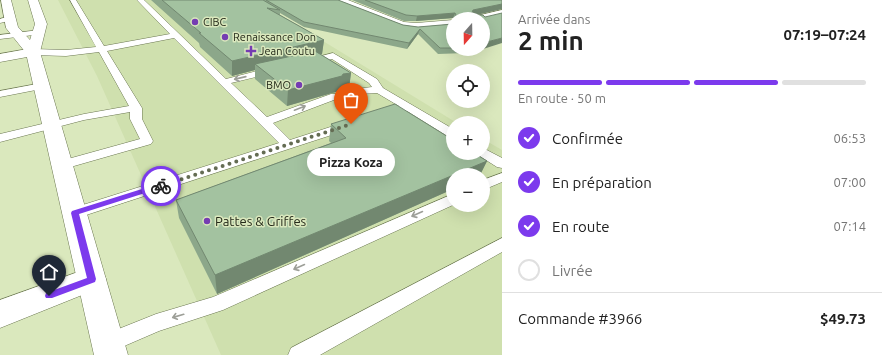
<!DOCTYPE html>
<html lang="fr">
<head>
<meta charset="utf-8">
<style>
	body { margin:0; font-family:Ubuntu,sans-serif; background:#f6f6f6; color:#222; height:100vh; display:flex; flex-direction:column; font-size:15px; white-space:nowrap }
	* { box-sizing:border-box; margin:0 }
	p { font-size:13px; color:#767676 }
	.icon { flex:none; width:22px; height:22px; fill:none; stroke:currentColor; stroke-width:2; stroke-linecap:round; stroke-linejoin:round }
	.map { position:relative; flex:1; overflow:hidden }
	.side { display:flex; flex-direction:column; background:#fff; width:380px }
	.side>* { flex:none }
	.needle { width:26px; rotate:200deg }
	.controls { position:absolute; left:446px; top:12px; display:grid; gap:8px }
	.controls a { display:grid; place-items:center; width:44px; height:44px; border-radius:50%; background:#fff; box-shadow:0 4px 16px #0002; font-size:20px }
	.pin { position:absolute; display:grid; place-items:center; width:34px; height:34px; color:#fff; margin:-41px -17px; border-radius:50% 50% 50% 0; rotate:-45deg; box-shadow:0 0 4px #0007 }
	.pin .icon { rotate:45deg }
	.courier { position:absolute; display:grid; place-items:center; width:40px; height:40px; margin:-20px; border:3px solid #7c3aed; border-radius:50%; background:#fff; color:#222; box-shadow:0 1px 5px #0007 }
	.bubble { position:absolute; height:28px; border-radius:14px; background:#fff; box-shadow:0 4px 16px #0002; font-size:13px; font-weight:700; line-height:28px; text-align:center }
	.summary em { font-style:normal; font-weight:700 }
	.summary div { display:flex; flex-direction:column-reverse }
	.summary { display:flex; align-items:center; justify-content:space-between; height:68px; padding:0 16px }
	h1 { font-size:26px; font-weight:700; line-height:30px }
	.bar { display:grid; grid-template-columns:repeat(4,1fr); gap:6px 4px; align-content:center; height:48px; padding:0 16px }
	.bar i { height:5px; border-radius:3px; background:#e0e0e0 }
	.bar .active { background:#7c3aed }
	.bar p { grid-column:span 4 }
	.line { display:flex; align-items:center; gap:10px; padding:0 16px; border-top:1px solid #e0e0e0 }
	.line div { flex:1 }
	ol { padding:0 16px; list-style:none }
	li { display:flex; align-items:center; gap:12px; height:44px }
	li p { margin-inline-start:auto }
	li .icon { padding:4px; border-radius:50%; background:#7c3aed; color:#fff; stroke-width:4 }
	li:last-child { color:#767676 }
	li i { width:22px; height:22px; border:2px solid #e0e0e0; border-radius:50% }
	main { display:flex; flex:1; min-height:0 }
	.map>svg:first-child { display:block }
	.built { fill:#cfe0ae; fill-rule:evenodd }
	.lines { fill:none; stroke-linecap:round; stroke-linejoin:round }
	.lane-casing { stroke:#6b7751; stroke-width:1 }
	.street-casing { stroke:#6b7751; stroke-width:1 }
	.primary-casing { stroke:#6b7751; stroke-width:1 }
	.lane { fill:#fff; fill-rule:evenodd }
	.street { fill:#fff; fill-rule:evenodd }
	.primary { fill:#fff; fill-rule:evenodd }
	.wall { fill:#8ca78a }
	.shaded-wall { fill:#728870 }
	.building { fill:#a3c2a0; stroke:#728870 }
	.oneway { stroke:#9d9f98 }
	.route { fill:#7c3aed }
	.done { stroke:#646c53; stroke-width:4; stroke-dasharray:0 7.2 }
	.poi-dot { fill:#753cb2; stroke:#dae8bd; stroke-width:1.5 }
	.labels { text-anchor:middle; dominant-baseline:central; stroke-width:3; stroke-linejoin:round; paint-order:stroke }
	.far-poi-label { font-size:11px; fill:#252a1a; stroke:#dae8bd; text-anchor:start }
	.poi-label { font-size:13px; fill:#252a1a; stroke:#dae8bd; text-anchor:start }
</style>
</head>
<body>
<main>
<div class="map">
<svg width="502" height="355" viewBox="0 0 502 355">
	<rect width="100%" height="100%" fill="#dae8bd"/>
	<path class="built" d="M58,0H256L457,123H453V153H483V139L502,150V355H221L97,76ZM453,175H483V205H453Z"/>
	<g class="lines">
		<g class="lane-casing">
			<g id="lane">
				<polygon points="70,0 76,0 104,46 170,34 137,0 144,0 226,79 273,67 276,68 278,70 276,72 231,83 267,117 331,94 339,94 340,96 339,98 273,123 290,140 349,121 353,122 355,125 353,128 80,217 75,218 70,217 67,213 70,209 279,143 174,38 107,51 142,108 142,119 153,141 151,144 67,168 62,169 57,168 55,165 57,162 140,139 130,119 130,112 84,120 0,142 0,134 84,114 129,106 99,52 66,56 33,55 29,52 33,49 66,50 96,47"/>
				<polygon points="10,16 13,16 13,20 0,23 0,19"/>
				<polygon points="39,30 42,30 42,34 0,39 0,35"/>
				<polygon points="333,53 377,79 383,88 453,129 453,138 449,137 407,111 386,117 382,116 380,114 382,112 399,106 377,93 341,95 340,93 341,91 372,87 369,83 332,59 309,65 304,62 306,60"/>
				<polygon points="42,83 46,84 47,86 46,88 0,97 0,91"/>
				<polygon points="483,148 502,158 502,168 497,167 478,155 477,153 483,153"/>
				<polygon points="502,173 502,182 483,190 483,180"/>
				<polygon points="453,194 453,205 223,310 159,331 108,353 101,350 98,343 101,336 156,314 213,297"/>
				<polygon points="502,238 502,252 320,355 288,355 291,348"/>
			</g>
		</g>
		<g class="street-casing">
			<g id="street">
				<polygon points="333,0 348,0 404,22 416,23 453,20 453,28 416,31 402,29 334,2"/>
				<polygon points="502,10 502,16 483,21 483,19 470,19 472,17"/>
				<polygon points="33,48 38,49 40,52 38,55 0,62 0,54"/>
				<polygon points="92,267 102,271 106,279 102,287 0,328 0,300"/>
			</g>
		</g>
		<g class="primary-casing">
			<polygon id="primary" points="1,0 11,0 18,27 30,40 35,24 28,0 38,0 47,24 40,52 128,355 94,355 26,53 6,28"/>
		</g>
		<use href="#lane" class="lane"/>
		<use href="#street" class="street"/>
		<use href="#primary" class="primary"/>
	</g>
	<g class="wall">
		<polygon points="151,0 263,0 264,1 264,0 338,0 403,25 418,27 453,24 453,49 481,49 466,53 438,54 418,34 407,49 304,27 280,13 280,15 324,40 322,54 320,54 351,73 349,88 341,90 339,91 287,106 255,79 255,70 232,76 200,47 199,43"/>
		<polygon points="352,0 502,0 502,9 474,15 483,19 453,18 416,21 404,21"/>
		<polygon points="331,124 487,161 480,175 453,175 453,189 217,294 179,218 176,200 331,143 329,141"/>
	</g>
	<g class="shaded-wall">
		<polygon points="502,4 502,9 472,16 471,15 473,10"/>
		<polygon points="455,13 453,18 416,21 417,16"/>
		<polygon points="420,29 418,34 407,49 409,43"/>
		<polygon points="502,38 502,43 483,49 483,43"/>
		<polygon points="324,40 322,54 261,69 255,64 255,70 232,76 232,61"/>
		<polygon points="468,49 481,49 466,53"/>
		<polygon points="351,73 349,88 341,90 339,91 287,106 288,90 343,74"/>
		<polygon points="487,161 480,175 453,175 453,189 217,294 215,275"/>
	</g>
	<g class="building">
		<polygon points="162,0 263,0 280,10 267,8 324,40 232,61 199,33 201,33"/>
		<polygon points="266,0 338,0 403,25 418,27 453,24 453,48 440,48 420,29 409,43 304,22"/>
		<polygon points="365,0 502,0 502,4 473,10 471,15 483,15 485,17 502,13 502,38 483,43 483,19 456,19 456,15 455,13 417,16 406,15"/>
		<polygon points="315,51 351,73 343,74 342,76 288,90 255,64"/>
		<polygon points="395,104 453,140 453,153 474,153 487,161 215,275 176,200 346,138 331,124"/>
	</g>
	<defs><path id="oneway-shaft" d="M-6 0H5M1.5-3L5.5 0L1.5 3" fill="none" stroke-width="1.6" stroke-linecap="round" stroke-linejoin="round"/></defs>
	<g class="oneway">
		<use href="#oneway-shaft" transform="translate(240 78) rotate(167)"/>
		<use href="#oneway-shaft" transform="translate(300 108) rotate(-21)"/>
		<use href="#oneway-shaft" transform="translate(417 214) rotate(156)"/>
		<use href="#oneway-shaft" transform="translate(299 267) rotate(156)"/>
		<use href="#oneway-shaft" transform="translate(178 316) rotate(164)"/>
	</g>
	<polygon class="route" points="161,183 165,186 164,187 79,214 96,279 95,282 52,298 46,298 45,296 46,293 87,278 71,213 72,211"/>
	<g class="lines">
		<polyline class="done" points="161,186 351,124"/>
	</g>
	<g class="poi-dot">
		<circle cx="195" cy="22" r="4"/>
		<circle cx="225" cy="37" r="4"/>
		<path d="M249 45h4v4h4v4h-4v4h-4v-4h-4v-4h4z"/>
		<circle cx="299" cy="85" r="4"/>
		<circle cx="207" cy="221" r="4"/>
	</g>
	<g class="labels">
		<g class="far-poi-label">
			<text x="203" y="22">CIBC</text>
			<text x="233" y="37">Renaissance Don</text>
			<text x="259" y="51">Jean Coutu</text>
			<text x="291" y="85" text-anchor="end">BMO</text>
		</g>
		<g class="poi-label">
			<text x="215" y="221">Pattes &amp; Griffes</text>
		</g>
	</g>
</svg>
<div class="controls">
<a><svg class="needle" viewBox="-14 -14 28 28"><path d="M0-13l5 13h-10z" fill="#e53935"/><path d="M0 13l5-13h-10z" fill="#767676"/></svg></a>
<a><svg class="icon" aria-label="locate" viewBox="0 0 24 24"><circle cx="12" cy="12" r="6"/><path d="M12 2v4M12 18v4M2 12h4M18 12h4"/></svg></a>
<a>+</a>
<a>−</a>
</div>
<div class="pin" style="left:351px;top:124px;background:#ea580c"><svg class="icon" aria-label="bag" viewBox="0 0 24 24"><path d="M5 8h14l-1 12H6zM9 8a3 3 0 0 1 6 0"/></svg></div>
<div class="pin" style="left:49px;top:296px;background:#1f2937"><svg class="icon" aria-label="home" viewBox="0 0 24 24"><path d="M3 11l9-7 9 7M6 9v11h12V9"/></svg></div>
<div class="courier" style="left:161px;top:186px"><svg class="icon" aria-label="bike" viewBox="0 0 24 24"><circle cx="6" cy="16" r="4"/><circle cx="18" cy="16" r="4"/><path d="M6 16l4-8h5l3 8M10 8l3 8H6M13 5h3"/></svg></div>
<div class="bubble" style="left:307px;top:148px;width:88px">Pizza Koza</div>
</div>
<section class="side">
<div class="summary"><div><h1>2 min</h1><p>Arrivée dans</p></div><em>07:19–07:24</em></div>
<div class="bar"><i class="active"></i><i class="active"></i><i class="active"></i><i></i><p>En route · 50 m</p></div>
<ol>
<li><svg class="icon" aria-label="check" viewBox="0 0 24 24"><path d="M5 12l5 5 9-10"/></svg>Confirmée<p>06:53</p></li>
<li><svg class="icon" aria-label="check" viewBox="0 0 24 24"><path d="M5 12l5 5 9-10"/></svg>En préparation<p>07:00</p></li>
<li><svg class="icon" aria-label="check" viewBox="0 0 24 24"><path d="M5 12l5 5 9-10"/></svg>En route<p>07:14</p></li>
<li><i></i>Livrée</li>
</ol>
<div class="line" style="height:52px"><div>Commande #3966</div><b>$49.73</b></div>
</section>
</main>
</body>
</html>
